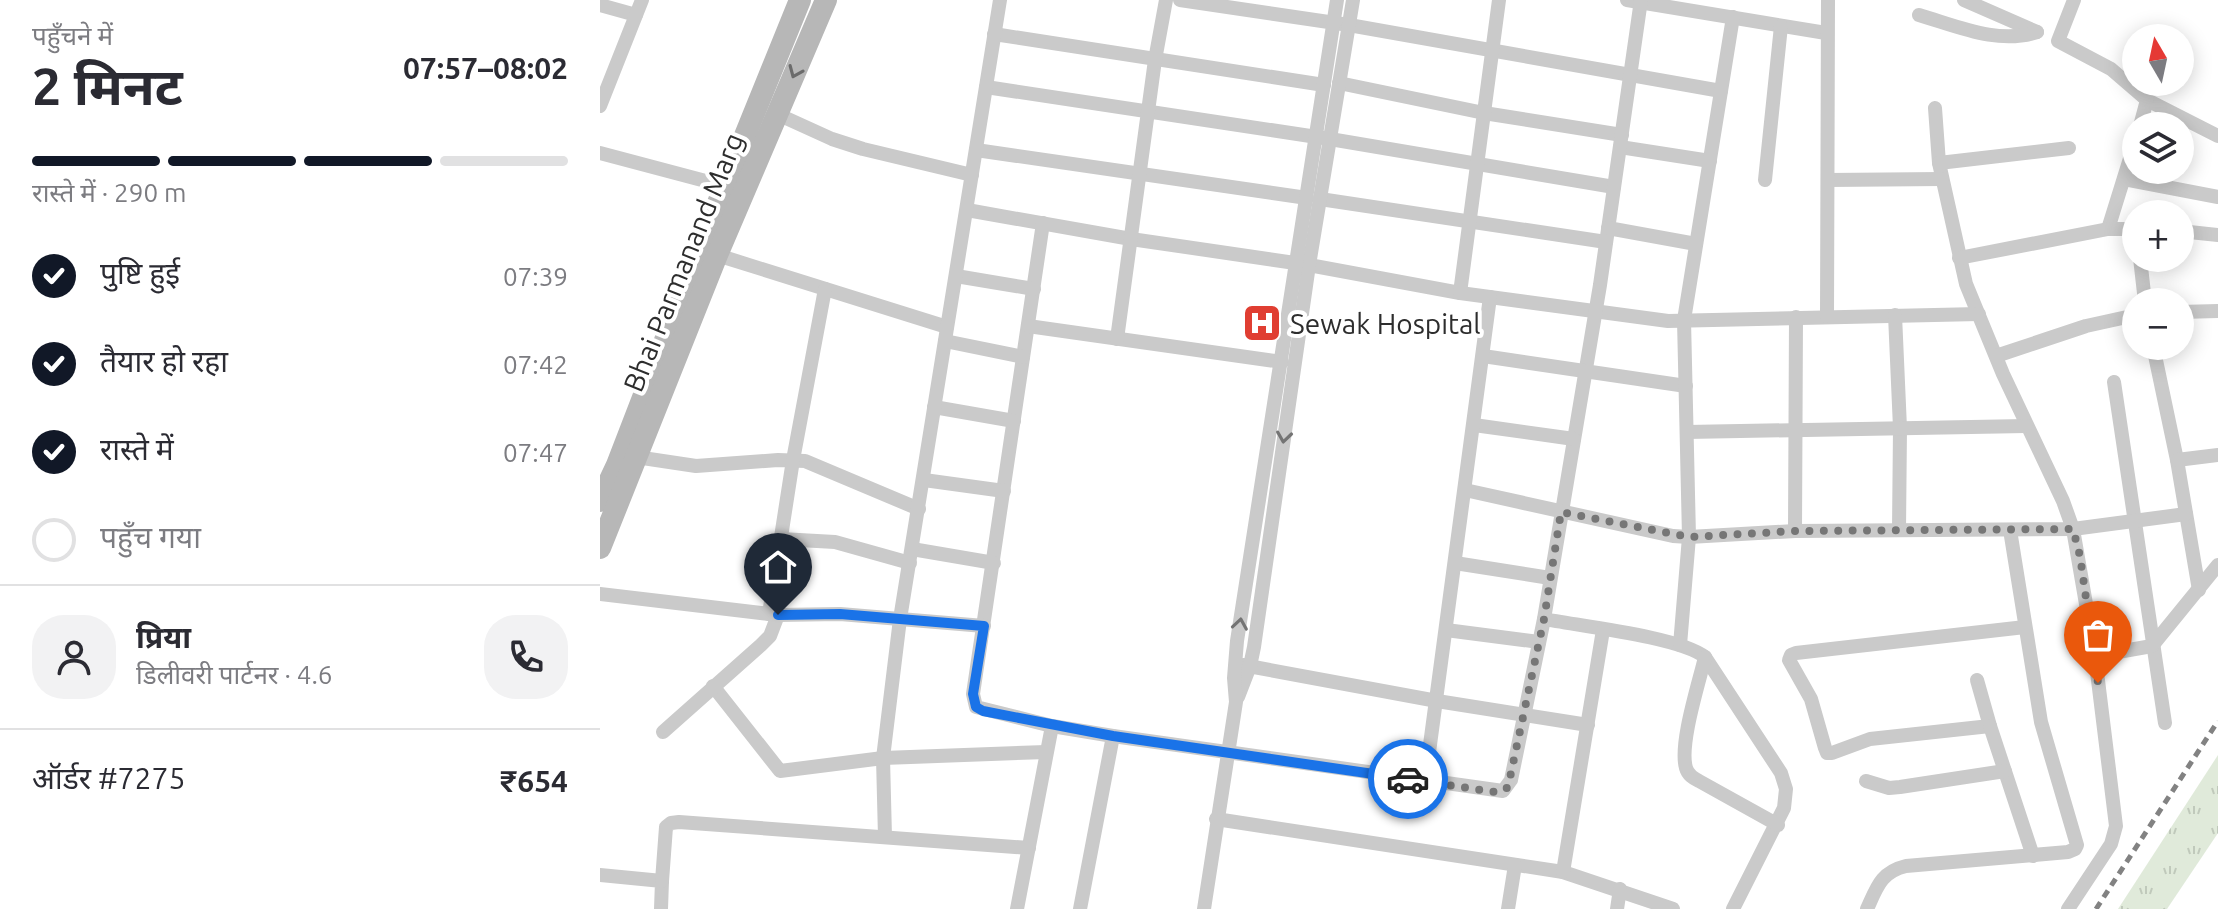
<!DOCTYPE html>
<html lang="hi">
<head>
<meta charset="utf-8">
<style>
	body { margin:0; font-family:Ubuntu,"Noto Sans Devanagari",sans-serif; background:#f2f2f3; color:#2b2b33; height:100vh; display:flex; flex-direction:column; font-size:30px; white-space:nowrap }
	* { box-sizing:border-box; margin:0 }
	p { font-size:26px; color:#7c7c81 }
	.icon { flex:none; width:44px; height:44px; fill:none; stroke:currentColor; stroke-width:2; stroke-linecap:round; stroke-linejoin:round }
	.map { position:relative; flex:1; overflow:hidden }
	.drawer { display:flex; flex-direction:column; background:#fff; width:600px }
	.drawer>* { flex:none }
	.needle { width:52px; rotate:351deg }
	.fabs { position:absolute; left:1522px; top:24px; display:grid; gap:16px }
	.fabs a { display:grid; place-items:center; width:72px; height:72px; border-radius:50%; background:#fff; box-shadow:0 4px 20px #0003; font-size:40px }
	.pin { position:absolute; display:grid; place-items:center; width:68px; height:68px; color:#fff; margin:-82px -34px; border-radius:50% 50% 50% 0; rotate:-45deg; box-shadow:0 0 8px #0007 }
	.pin .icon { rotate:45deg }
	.courier { position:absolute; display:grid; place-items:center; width:80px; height:80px; margin:-40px; border:6px solid #1a73e8; border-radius:50%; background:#fff; color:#222; box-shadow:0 2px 10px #0007 }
	.headline em { font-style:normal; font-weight:700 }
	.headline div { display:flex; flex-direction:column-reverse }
	.headline { display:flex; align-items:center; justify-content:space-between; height:136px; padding:0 32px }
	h1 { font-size:52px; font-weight:700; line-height:60px }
	.bar { display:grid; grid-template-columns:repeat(4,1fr); gap:12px 8px; align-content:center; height:96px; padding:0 32px }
	.bar i { height:10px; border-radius:6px; background:#e1e1e2 }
	.bar .on { background:#111827 }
	.bar p { grid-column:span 4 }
	.line { display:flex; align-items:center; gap:20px; padding:0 32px; border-top:2px solid #e1e1e2 }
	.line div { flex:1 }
	.round { display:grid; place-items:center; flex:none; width:84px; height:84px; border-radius:32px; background:#f2f2f3 }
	ol { padding:0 32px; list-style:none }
	li { display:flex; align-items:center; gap:24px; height:88px }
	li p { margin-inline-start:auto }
	li .icon { padding:8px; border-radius:50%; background:#111827; color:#fff; stroke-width:4 }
	li:last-child { color:#7c7c81 }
	li i { width:44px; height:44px; border:4px solid #e1e1e2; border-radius:50% }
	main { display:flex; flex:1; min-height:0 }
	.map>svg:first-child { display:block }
	.grass { fill:url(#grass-tufts) }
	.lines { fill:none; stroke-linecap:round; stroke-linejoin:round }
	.street { stroke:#cacaca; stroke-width:14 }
	.secondary { stroke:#b7b7b7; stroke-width:22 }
	.rail { stroke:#828282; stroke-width:5; stroke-dasharray:8 6; stroke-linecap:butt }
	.oneway { stroke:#6b6b6b }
	.oneway2 { stroke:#747474 }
	.done { stroke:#767676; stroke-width:8; stroke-dasharray:0 14.4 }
	.route { stroke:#1a73e8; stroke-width:10 }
	.labels { text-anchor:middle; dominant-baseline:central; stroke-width:8; stroke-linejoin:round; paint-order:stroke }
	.street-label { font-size:28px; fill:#2d2d2d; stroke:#fff }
	.poi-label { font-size:28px; fill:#2d2d2d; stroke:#fff; text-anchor:start }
</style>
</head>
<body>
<main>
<section class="drawer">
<div class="headline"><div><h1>2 मिनट</h1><p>पहुँचने में</p></div><em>07:57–08:02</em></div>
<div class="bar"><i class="on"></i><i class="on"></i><i class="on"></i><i></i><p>रास्ते में · 290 m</p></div>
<ol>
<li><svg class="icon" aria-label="check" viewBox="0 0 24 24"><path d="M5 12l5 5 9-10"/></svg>पुष्टि हुई<p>07:39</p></li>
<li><svg class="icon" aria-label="check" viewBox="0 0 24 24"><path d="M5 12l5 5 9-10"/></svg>तैयार हो रहा<p>07:42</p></li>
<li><svg class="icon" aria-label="check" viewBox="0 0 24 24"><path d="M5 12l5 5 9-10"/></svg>रास्ते में<p>07:47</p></li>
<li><i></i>पहुँच गया</li>
</ol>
<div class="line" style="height:144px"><a class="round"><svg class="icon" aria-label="person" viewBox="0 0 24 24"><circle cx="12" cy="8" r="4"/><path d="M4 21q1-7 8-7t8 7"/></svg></a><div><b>प्रिया</b><p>डिलीवरी पार्टनर · 4.6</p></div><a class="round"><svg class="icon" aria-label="phone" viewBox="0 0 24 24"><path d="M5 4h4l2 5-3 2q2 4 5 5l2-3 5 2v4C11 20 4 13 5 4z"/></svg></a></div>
<div class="line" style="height:104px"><div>ऑर्डर #7275</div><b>₹654</b></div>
</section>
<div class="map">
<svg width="1618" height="909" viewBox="0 0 1618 909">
	<defs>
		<pattern id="grass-tufts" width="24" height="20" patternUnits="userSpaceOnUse" patternTransform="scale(2)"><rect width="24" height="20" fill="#e0eada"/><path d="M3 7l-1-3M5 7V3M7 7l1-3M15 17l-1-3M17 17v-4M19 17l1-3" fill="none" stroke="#c0c9bb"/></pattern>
	</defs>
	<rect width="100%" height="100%" fill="#fff"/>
	<polygon class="grass" points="1618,755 1618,833 1567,909 1518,909"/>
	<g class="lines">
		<g class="street">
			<polyline points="580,0 749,25 1121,91"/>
			<polyline points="1027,0 1226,33"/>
			<polyline points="1364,0 1437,32"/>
			<polyline points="1474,0 1458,41 1511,69 1547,100 1618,136"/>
			<polyline points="0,5 36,15"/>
			<path d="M1319,15C1357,26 1398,45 1437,32"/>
			<polyline points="394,34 724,85"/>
			<polyline points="739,83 884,113 1022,135"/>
			<polyline points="386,87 730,139 1014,187"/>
			<polyline points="0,106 42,0"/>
			<polyline points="1335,108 1339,163 1366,284 1403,374 1463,501 1473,529 1495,656 1516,826 1511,844 1468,909"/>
			<polyline points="177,114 232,139 263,149 372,175"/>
			<polyline points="1540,126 1547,100"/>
			<polyline points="1020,147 1110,161"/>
			<polyline points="376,150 707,198"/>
			<polyline points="0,153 132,188"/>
			<polyline points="1339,163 1469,148"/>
			<polyline points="1524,179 1618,197"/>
			<polyline points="1165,180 1181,26"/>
			<polyline points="1228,180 1342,179"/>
			<polyline points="720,199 1006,242"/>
			<polyline points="367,210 531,239 709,265 860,293 1068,321 1379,314"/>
			<polyline points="443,223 373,694 376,707 452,726 513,736 903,791 911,780 944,619 1000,285 1041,0"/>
			<polyline points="1008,228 1096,244"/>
			<polyline points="1508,229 1536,139"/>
			<polyline points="1580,231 1618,235"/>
			<polyline points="117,255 347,327"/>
			<polyline points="1359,258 1508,229 1536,229"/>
			<polyline points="1540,258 1545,302"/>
			<polyline points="356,276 434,289"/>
			<polyline points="860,293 899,0"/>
			<polyline points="1580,312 1618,311"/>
			<polyline points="1295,315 1300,428 1299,530"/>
			<polyline points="1227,316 1228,0"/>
			<polyline points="428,326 682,362"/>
			<polyline points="517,339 555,60 566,0"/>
			<polyline points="345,341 423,357"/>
			<polyline points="1553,346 1577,460 1599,590"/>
			<polyline points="883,356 1086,386"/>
			<polyline points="1396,356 1486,326 1536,315"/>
			<polyline points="1514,382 1565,723"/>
			<polyline points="334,407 414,421"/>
			<polyline points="874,425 974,439"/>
			<polyline points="1087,432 1426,426"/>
			<polyline points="36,457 96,466 178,460 205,461 319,509"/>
			<polyline points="1577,460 1618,455"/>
			<polyline points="324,480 404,491"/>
			<polyline points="865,490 1073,536 1089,537 1195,531 1473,529 1586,514"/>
			<polyline points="1195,531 1196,317"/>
			<polyline points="181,539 235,542 310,563"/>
			<polyline points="312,549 394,563"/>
			<polyline points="855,563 950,578"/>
			<polyline points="0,594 178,615 240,614 384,626"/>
			<polyline points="169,614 193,460 225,289"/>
			<path d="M944,619C980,626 1080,637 1105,657L1181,773L1186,789L1184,808L1133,909"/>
			<polyline points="846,630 939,642"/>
			<polyline points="1080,645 1089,537 1084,320 1133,17"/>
			<polyline points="1495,656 1552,646 1618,565"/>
			<path d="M1105,657C1099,683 1079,744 1086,768C1088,775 1093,778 1099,781L1178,825"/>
			<polyline points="643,665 837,701 988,725"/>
			<polyline points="1377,680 1390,726 1270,739 1232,753 1227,753 1225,748 1211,699 1189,660 1191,655 1196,653 1425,627"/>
			<polyline points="113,686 180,771 283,758 446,752"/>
			<polyline points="638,697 650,666 654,647 709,265 753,0"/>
			<polyline points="1390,726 1433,856"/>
			<polyline points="63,732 161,645 170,636 178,615"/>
			<polyline points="1266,781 1289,788 1300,787 1405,771"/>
			<polyline points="825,782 890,297"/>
			<polyline points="616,819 963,872 1073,909"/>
			<polyline points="285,837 283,758 300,619 400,0"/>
			<polyline points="963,872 1003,630"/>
			<polyline points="0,875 62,881 61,909"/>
			<polyline points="62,881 66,827 71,823 79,822 429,848"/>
			<polyline points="417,909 452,726"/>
			<polyline points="480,909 513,736"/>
			<polyline points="604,909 636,702 634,678 637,641 737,0"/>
			<polyline points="908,909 915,865"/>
			<polyline points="1017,909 1020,889"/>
			<path d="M1267,909C1277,887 1281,872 1306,866L1468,852L1475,849L1477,845L1441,722L1410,530"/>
		</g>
		<g class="secondary">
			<polyline points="0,501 17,465 125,185 200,0"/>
			<polyline points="0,548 117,255 226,0"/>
		</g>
		<polyline class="rail" points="1496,909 1618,721"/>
	</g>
	<defs><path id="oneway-chevron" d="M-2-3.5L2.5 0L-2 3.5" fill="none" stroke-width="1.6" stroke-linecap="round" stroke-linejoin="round" transform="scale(2)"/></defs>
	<use class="oneway" href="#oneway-chevron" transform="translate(195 72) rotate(113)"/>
	<g class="oneway2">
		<use href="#oneway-chevron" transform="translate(684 437) rotate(98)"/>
		<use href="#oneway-chevron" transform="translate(640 624) rotate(-81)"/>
	</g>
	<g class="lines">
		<polyline class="done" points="808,779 895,792 903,791 908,787 944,619 961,512 1089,537 1195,531 1473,529 1480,556 1498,683"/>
		<polyline class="route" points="178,615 240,614 384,626 373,694 376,707 383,711 513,736 808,779"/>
	</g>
	<defs>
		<g id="hospital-square" transform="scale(2)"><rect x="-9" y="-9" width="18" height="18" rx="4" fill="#e03e32" stroke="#fff"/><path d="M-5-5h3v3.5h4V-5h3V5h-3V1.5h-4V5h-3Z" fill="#fff"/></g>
	</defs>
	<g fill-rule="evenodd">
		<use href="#hospital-square" x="662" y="323"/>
	</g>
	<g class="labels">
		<g class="street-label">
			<text transform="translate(83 262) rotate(-68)">Bhai Parmanand Marg</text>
		</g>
		<g class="poi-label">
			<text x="690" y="323">Sewak Hospital</text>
		</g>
	</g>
</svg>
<div class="fabs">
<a><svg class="needle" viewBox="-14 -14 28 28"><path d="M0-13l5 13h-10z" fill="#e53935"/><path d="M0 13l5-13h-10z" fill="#7c7c81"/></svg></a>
<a><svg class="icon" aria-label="layers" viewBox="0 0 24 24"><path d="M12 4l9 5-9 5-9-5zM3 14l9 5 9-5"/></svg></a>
<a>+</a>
<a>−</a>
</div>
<div class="pin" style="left:1498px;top:683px;background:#ea580c"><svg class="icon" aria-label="bag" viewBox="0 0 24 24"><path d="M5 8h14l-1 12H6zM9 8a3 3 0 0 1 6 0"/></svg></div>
<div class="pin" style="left:178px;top:615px;background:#1f2937"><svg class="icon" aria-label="home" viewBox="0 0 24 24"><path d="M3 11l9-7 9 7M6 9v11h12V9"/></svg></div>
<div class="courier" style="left:808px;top:779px"><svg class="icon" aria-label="car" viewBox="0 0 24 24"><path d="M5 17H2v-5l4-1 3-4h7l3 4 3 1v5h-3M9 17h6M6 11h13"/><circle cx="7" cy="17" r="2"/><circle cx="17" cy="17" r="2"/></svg></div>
</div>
</main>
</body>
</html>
